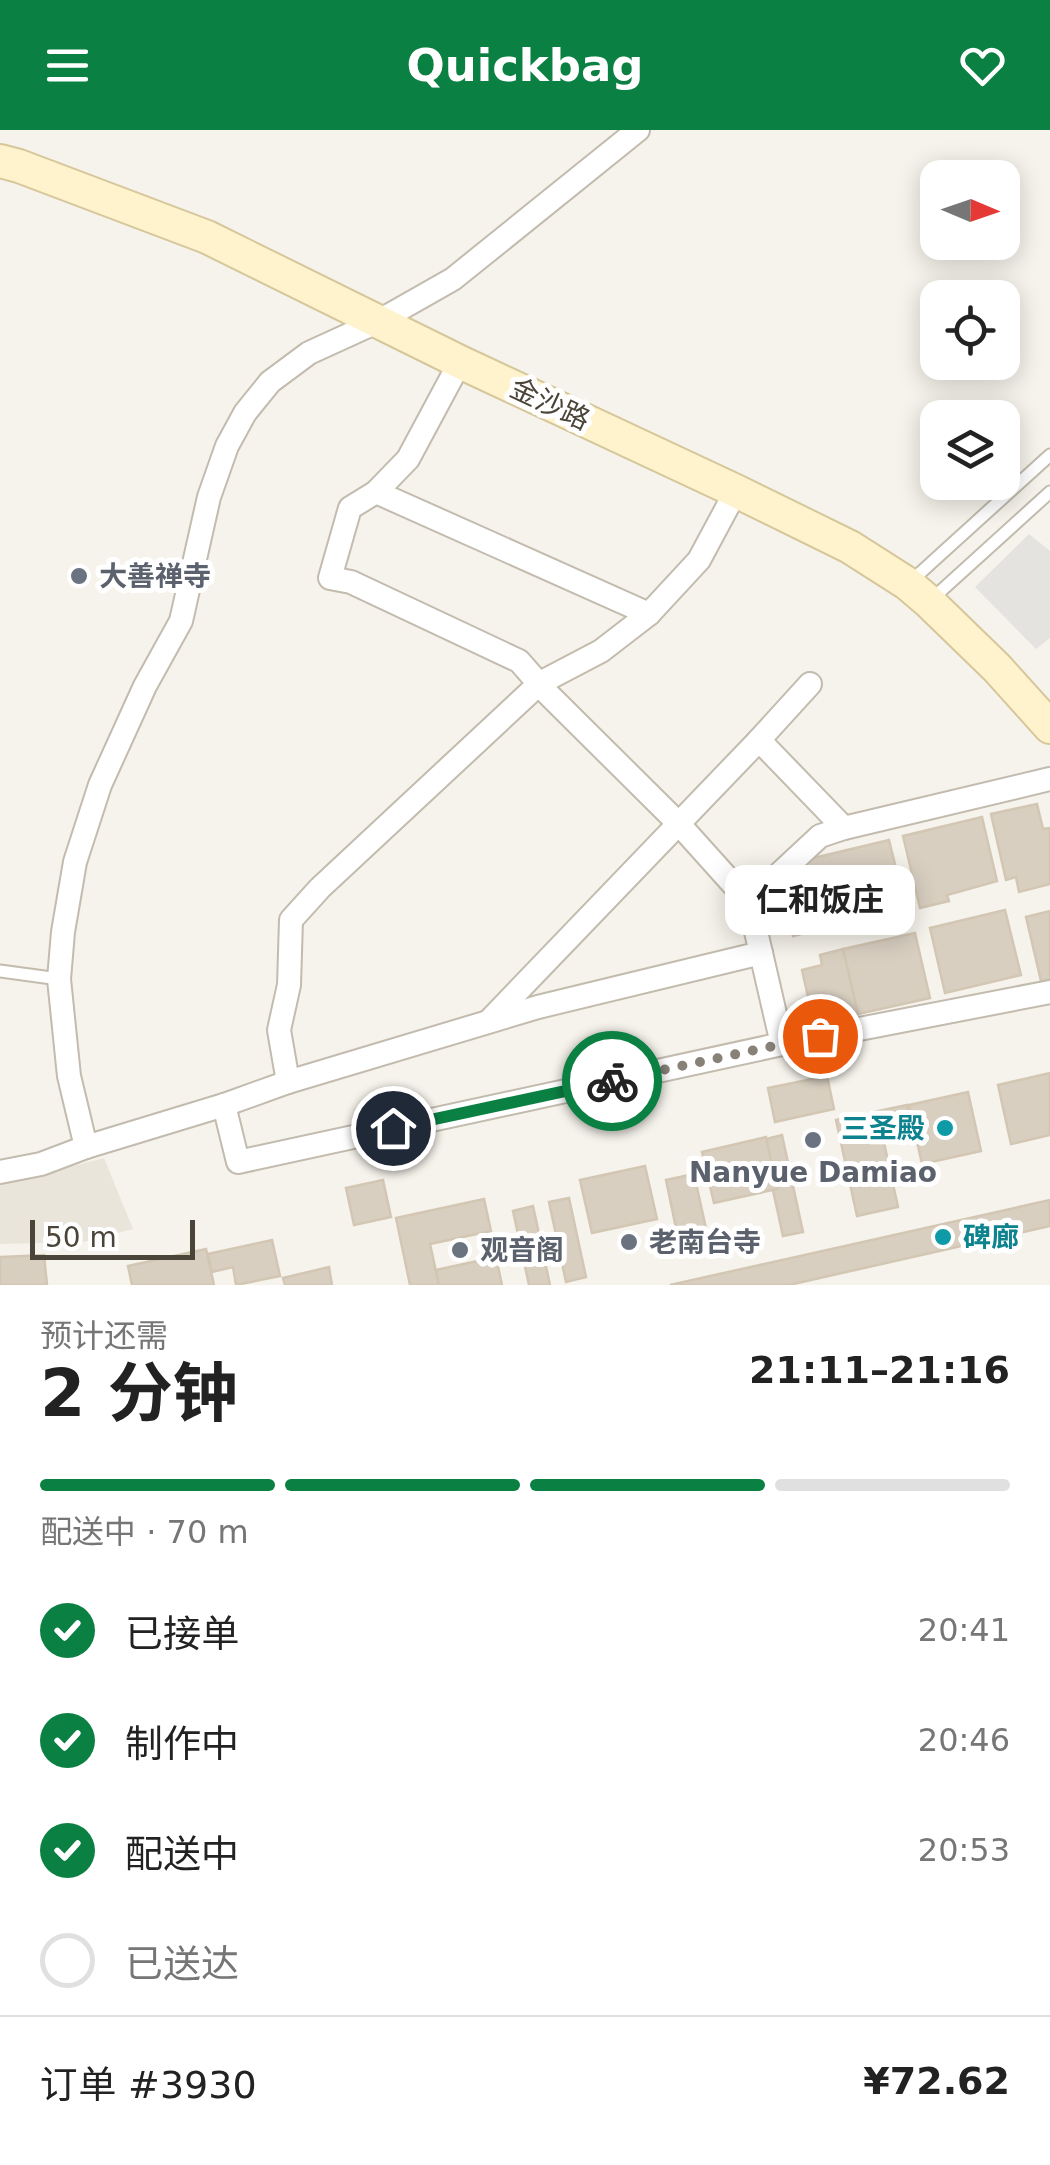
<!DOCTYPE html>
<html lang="zh">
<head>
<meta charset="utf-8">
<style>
	body { margin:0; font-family:"DejaVu Sans","Noto Sans SC",sans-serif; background:#f2f2f2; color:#222; height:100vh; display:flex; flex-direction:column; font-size:38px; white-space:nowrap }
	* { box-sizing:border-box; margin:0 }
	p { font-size:32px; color:#767676 }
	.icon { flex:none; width:55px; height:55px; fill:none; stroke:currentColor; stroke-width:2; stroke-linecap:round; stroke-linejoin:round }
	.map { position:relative; height:1155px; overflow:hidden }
	.details { display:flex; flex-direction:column; background:#fff; flex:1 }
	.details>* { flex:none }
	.needle { width:65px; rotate:92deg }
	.fabs { position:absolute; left:920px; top:30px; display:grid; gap:20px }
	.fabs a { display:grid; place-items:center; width:100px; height:100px; border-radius:20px; background:#fff; box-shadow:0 5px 25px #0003; font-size:50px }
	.scale { position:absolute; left:30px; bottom:25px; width:165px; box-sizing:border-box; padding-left:10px; border:5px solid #4b4439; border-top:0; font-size:28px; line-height:35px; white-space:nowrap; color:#4b4439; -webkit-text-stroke:8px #fff; paint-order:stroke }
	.pin { position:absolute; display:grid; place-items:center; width:85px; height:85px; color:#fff; margin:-42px; border:5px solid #fff; border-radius:50%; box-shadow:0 2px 10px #0007 }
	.courier { position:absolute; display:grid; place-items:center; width:100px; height:100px; margin:-50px; border:8px solid #0b8043; border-radius:50%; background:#fff; color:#222; box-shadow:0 2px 12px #0007 }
	.bubble { position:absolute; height:70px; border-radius:20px; background:#fff; box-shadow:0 5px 25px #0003; font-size:32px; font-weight:700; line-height:70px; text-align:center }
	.head em { font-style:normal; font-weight:700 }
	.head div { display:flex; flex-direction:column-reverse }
	.head { display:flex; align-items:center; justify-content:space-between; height:170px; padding:0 40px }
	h1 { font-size:65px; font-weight:700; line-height:75px }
	.bar { display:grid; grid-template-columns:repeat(4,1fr); gap:15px 10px; align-content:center; height:120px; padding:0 40px }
	.bar i { height:12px; border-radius:8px; background:#e0e0e0 }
	.bar .on { background:#0b8043 }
	.bar p { grid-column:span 4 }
	.line { display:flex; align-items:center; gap:25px; padding:0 40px; border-top:2px solid #e0e0e0 }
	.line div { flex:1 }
	ol { padding:0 40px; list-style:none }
	li { display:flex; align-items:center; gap:30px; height:110px }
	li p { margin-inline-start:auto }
	li .icon { padding:10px; border-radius:50%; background:#0b8043; color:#fff; stroke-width:4 }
	li:last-child { color:#767676 }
	li i { width:55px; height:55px; border:5px solid #e0e0e0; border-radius:50% }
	header { display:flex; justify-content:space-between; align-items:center; height:130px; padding:0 40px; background:#0b8043; color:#fff; font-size:45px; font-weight:700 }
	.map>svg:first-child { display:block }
	.residential { fill:#eae5da }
	.parking { fill:#e5e3e0 }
	.building { fill:#d8cfc1; stroke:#d3c7b4; stroke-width:2.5 }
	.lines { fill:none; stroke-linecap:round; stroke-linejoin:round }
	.lane-casing { stroke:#c2bbae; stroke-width:15 }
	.street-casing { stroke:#c2bbae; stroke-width:26 }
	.secondary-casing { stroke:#d6c79b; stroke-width:36 }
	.lane { stroke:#fff; stroke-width:11 }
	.street { stroke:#fff; stroke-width:22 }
	.secondary { stroke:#fff3cd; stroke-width:32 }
	.done { stroke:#878178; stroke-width:10; stroke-dasharray:0 18 }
	.route { stroke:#0b8043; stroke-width:12 }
	.worship-dot { fill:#6b7280; stroke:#fff; stroke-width:4 }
	.culture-dot { fill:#0f9aa8; stroke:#fff; stroke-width:4 }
	.labels { text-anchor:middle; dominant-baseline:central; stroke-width:10; stroke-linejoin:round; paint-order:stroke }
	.street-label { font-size:28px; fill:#4b4439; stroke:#fff }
	.worship-label { font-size:28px; font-weight:bold; fill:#5b616d; stroke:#fff; text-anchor:start }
	.culture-label { font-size:28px; font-weight:bold; fill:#0d838f; stroke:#fff; text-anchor:end }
</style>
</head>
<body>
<header><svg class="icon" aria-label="menu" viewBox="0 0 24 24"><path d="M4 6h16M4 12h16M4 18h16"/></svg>Quickbag<svg class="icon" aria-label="heart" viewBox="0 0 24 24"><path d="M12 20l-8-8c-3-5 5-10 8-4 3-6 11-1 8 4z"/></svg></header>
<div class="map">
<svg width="1050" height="1155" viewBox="0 0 1050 1155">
	<rect width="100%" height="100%" fill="#f6f3ec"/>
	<polygon class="residential" points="104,1028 133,1099 83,1112 0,1114 0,1055"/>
	<polygon class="parking" points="1029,404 1050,421 1050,508 1036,519 975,457"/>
	<g class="building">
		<polygon points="1037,674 1043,699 1050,698 1050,754 1019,762 1016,747 1006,750 991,684"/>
		<polygon points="982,687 997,751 947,765 949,771 920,778 903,706"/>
		<polygon points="889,710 906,779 793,806 780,751 800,746 797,732"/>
		<polygon points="1005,780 1021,845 945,863 930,798"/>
		<polygon points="1050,781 1050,849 1041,851 1026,787"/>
		<polygon points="915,803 930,868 858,884 843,819"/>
		<polygon points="843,819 858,884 834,889 833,884 813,889 802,840 822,835 820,825"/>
		<polygon points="1050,943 1050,1005 1011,1014 998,955"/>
		<polygon points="827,946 834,979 775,992 768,958"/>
		<polygon points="968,962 981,1021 922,1034 909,975"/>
		<polygon points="907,975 911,993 881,999 898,1077 857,1086 836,990"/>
		<polygon points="782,1005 803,1102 783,1106 762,1010"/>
		<polygon points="766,1007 777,1059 714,1073 702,1022"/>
		<polygon points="645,1036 657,1089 592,1103 580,1050"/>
		<polygon points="694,1044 711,1121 682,1127 666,1050"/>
		<polygon points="383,1050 391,1087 354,1095 346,1058"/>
		<polygon points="569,1068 586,1147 566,1152 549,1072"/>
		<polygon points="484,1069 491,1101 430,1114 439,1155 410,1155 396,1088"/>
		<polygon points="1050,1070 1050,1096 789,1155 670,1155"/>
		<polygon points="533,1076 550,1155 529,1155 513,1081"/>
		<polygon points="272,1110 280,1146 236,1155 233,1137 212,1142 208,1124"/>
		<polygon points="206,1119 214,1155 132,1155 128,1136"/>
		<polygon points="44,1125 47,1155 0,1155 0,1127"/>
		<polygon points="496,1127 502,1155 439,1155 436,1140"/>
		<polygon points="329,1137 332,1155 285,1155 283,1148"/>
	</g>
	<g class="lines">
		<g class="lane-casing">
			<g id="lane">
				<polyline points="909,453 1050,325"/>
				<polyline points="932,469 1050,362"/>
				<polyline points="0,841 59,849"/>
			</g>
		</g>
		<g class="street-casing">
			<g id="street">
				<polyline points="460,232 408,329 376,362 350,378 330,448 351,452 519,531 548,564 678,693 749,772"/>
				<polyline points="376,362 649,484"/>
				<polyline points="759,610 810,554"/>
				<polyline points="761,823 782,914"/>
				<polyline points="489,891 759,610 844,698"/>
				<polyline points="288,952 279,900 289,855 291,790 320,758 540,553 601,521 649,484 699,430 736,361"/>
				<polyline points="224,975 238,1032 782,914 1050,862"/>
				<polyline points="86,1017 69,946 59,849 63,802 75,732 100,655 145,556 181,491 209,367 227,316 245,283 270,252 309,223 379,191 453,149 638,0"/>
				<polyline points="0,1042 41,1034 86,1017 224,975 288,952 538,877 761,823 749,772 820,706 844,698 1050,649"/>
			</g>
		</g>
		<g class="secondary-casing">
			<polyline id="secondary" points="0,31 19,36 207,107 460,232 736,361 850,417 908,454 929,472 997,538 1050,597"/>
		</g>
		<use href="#lane" class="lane"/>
		<use href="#street" class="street"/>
		<use href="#secondary" class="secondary"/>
	</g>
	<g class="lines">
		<polyline class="done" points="612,951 820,906"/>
		<polyline class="route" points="393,998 612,951"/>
	</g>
	<g class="worship-dot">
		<circle cx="79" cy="446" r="10"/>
		<circle cx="813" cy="1010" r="10"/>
		<circle cx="629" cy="1112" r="10"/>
		<circle cx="460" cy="1120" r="10"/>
	</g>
	<g class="culture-dot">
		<circle cx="945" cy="998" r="10"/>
		<circle cx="943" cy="1107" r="10"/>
	</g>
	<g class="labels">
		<g class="street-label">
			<text transform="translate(550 274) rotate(25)">金沙路</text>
		</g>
		<g class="worship-label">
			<text x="99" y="446">大善禅寺</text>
			<text x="813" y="1042" text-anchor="middle">Nanyue Damiao</text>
			<text x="649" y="1112">老南台寺</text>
			<text x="480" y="1120">观音阁</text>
		</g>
		<g class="culture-label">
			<text x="925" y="998">三圣殿</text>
			<text x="963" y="1107" text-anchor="start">碑廊</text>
		</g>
	</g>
</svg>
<div class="fabs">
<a><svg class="needle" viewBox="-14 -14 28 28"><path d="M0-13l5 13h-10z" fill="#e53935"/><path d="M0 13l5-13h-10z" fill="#767676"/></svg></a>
<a><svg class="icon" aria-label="locate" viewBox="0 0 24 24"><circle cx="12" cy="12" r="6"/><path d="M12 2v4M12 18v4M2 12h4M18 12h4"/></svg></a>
<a><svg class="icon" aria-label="layers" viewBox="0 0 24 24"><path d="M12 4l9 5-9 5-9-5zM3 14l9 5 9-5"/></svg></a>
</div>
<div class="scale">50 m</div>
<div class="pin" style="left:820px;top:906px;background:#ea580c"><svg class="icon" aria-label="bag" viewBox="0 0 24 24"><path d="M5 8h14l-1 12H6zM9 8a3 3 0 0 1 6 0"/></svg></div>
<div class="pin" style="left:393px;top:998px;background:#1f2937"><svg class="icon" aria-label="home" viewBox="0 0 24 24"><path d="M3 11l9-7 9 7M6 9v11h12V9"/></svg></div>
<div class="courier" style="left:612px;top:951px"><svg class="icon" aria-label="bike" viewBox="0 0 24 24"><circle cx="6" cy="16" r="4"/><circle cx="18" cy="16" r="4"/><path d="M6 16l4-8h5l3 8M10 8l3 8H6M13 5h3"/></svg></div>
<div class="bubble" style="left:725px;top:735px;width:190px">仁和饭庄</div>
</div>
<section class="details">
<div class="head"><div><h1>2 分钟</h1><p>预计还需</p></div><em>21:11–21:16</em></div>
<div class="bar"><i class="on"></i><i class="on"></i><i class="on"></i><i></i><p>配送中 · 70 m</p></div>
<ol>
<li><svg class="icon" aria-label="check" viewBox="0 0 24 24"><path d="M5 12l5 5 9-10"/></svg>已接单<p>20:41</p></li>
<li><svg class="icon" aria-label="check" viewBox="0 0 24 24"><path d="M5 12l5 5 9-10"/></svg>制作中<p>20:46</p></li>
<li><svg class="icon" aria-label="check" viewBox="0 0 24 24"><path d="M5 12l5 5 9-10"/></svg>配送中<p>20:53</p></li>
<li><i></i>已送达</li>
</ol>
<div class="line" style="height:130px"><div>订单 #3930</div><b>¥72.62</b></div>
</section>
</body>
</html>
